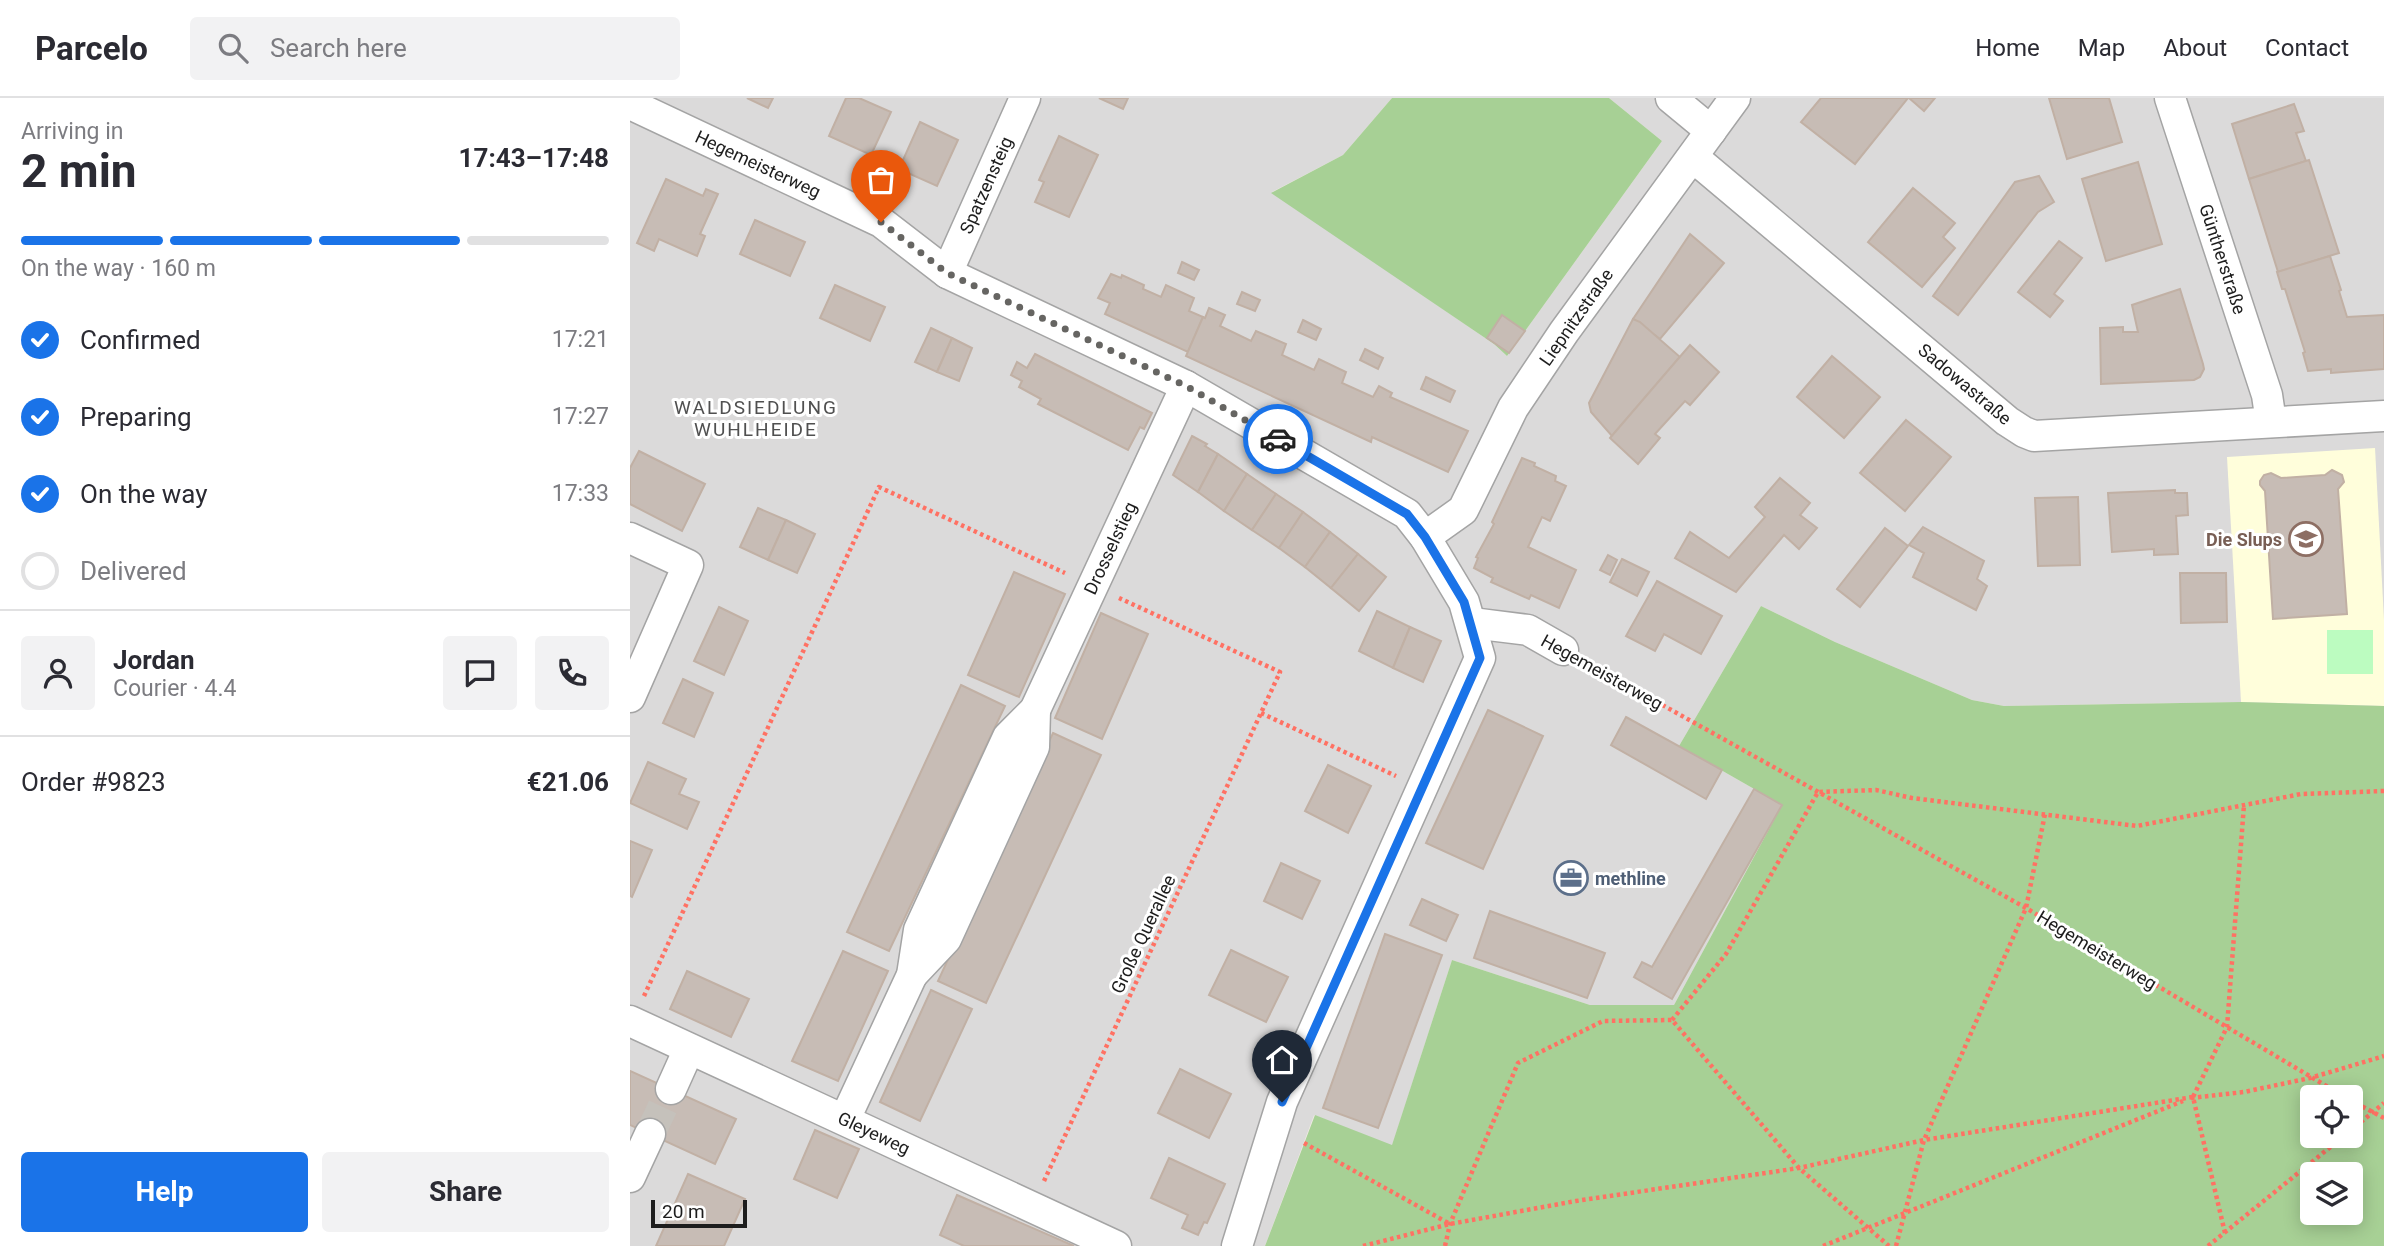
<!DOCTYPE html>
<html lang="en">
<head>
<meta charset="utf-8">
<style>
	body { margin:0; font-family:Roboto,sans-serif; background:#f2f2f3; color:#2b2b33; height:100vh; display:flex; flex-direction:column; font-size:26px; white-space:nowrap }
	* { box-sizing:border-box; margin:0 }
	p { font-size:23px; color:#7c7c81 }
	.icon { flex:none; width:38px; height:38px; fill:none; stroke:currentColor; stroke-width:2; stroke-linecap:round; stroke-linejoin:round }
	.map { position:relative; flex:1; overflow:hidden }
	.side { display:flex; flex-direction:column; background:#fff; width:630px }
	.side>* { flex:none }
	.tools { position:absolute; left:1670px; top:987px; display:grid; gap:14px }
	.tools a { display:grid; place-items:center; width:63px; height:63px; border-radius:7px; background:#fff; box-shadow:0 4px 18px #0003; font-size:35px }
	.scale { position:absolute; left:21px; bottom:18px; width:96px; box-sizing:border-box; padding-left:7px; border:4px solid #1d1d1d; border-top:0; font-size:19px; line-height:24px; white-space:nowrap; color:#1d1d1d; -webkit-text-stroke:5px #fff; paint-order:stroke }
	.pin { position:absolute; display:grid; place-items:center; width:60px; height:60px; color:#fff; margin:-72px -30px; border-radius:50% 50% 50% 0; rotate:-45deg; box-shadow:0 0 7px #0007 }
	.pin .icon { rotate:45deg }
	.courier { position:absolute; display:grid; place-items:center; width:70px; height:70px; margin:-35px; border:5px solid #1a73e8; border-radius:50%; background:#fff; color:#222; box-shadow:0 2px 9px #0007 }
	.head em { font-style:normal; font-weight:700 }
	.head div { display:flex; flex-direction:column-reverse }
	.head { display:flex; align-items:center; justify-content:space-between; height:119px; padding:0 21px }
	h1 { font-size:46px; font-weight:700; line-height:52px }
	.bar { display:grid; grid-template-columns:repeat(4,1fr); gap:10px 7px; align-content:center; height:84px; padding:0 21px }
	.bar i { height:9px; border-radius:5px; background:#e1e1e2 }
	.bar .current { background:#1a73e8 }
	.bar p { grid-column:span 4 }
	.line { display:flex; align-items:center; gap:18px; padding:0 21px; border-top:2px solid #e1e1e2 }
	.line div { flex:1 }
	.round { display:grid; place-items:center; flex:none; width:74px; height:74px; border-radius:7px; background:#f2f2f3 }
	ol { padding:0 21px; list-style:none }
	li { display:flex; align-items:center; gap:21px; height:77px }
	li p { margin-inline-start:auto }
	li .icon { padding:7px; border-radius:50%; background:#1a73e8; color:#fff; stroke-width:4 }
	li:last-child { color:#7c7c81 }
	li i { width:38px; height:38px; border:4px solid #e1e1e2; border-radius:50% }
	.primary-button { display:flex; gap:14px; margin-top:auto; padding:14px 21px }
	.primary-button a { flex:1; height:80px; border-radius:7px; background:#1a73e8; color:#fff; font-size:28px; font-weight:700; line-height:80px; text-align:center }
	.primary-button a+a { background:#f2f2f3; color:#2b2b33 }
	header { display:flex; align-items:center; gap:42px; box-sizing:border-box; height:98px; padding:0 35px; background:#fff; border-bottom:2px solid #e1e1e2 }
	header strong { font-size:33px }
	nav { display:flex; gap:38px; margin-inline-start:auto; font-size:24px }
	.search { width:490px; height:63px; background:#f2f2f3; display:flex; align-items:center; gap:18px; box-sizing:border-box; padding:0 24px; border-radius:7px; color:#7c7c81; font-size:26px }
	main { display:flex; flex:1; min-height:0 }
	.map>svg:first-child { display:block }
	.residential { fill:#dbdada }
	.education { fill:#fffedb }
	.forest { fill:#a7d095; fill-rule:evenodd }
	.park { fill:#bcfcc0 }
	.building { fill:#c7bcb5; stroke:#c1b0a4; stroke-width:2 }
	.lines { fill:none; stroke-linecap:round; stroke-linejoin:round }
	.minor-tunnel { stroke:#c5c1bb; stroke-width:30; stroke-dasharray:30 15; stroke-linecap:butt }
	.minor-casing { stroke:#a4a4a4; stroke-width:33 }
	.path { stroke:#ff7163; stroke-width:4.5; stroke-dasharray:3.5 3.5; stroke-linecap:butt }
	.minor { stroke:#fff; stroke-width:30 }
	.done { stroke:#666562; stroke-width:7; stroke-dasharray:0 12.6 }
	.route { stroke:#1a73e8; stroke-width:9 }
	.labels { text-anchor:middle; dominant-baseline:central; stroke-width:6; stroke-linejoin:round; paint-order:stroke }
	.street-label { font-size:18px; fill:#1d1d1d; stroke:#fff }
	.education-label { font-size:18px; font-weight:bold; fill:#785e54; stroke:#fff; text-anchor:end }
	.service-label { font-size:18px; font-weight:bold; fill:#4e5e75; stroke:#fff; text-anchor:start }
	.neighbourhood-label { font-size:19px; letter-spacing:2px; fill:#505050; stroke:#fff }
</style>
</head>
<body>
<header>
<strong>Parcelo</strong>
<div class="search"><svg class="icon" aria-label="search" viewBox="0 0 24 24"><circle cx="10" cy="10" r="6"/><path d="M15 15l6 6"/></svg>Search here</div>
<nav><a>Home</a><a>Map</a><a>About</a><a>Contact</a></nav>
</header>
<main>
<section class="side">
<div class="head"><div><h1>2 min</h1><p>Arriving in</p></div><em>17:43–17:48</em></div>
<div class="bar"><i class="current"></i><i class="current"></i><i class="current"></i><i></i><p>On the way · 160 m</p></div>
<ol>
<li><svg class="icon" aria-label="check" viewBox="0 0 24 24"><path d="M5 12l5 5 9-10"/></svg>Confirmed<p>17:21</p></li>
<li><svg class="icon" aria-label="check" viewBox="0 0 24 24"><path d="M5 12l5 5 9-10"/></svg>Preparing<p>17:27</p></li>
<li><svg class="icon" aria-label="check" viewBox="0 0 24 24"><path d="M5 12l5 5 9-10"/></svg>On the way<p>17:33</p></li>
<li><i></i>Delivered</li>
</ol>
<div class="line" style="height:126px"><a class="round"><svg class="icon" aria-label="person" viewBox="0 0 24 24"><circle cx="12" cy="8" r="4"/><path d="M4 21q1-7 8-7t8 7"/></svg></a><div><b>Jordan</b><p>Courier · 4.4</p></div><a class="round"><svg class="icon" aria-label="chat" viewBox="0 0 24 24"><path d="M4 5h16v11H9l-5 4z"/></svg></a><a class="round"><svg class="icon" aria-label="phone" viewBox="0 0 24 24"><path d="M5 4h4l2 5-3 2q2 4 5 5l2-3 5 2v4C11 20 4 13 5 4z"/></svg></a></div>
<div class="line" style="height:91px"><div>Order #9823</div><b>€21.06</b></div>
<div class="primary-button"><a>Help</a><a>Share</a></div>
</section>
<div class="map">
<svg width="1754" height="1148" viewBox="0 0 1754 1148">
	<rect width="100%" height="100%" fill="#efeae2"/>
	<polygon class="residential" points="0,0 762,0 713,57 642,94 864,246 877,258 1032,43 979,0 1754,0 1754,608 1611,604 1374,608 1342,602 1205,544 1131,508 1049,648 1152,707 1044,907 960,907 822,862 762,1048 684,1017 635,1148 0,1148"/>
	<polygon class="education" points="1745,350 1754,522 1754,608 1611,604 1597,359"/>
	<g class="forest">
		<polygon points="762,0 979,0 1032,43 877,258 864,246 641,95 713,57"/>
		<path d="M1131,508L1205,544L1342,602L1374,608L1611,604L1754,608V1148H635L685,1017L762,1047L822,862L960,907H1044L1152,707L1049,648ZM1682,999H1720V1038H1682ZM1682,1076H1720V1115H1682Z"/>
	</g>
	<rect class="park" x="1697" y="532" width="46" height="44"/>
	<g class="building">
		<polygon points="117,0 143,0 138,10"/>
		<polygon points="216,0 229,0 261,14 241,57 199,38"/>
		<polygon points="469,0 498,0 493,11"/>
		<polygon points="1191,0 1278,0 1225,66 1171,24"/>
		<polygon points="1279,0 1305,0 1294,13"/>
		<polygon points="1419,0 1479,0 1492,44 1437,61"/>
		<polygon points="1664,6 1674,33 1666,35 1676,63 1619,81 1602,26"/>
		<polygon points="290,24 328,42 307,88 269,71"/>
		<polygon points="429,38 468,57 439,119 405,104 414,84 409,82"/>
		<polygon points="1679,62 1709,155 1648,174 1619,81"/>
		<polygon points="1508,64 1532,146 1476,163 1452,81"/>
		<polygon points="1409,78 1424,104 1408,114 1328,217 1303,198 1385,84"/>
		<polygon points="36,81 73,98 76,91 88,96 70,136 75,138 67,158 29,141 24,153 7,145"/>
		<polygon points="1283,90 1325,125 1313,139 1325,150 1292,189 1238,144"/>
		<polygon points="125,122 175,144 160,178 110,156"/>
		<polygon points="1060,136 1094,165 1030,241 1003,221"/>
		<polygon points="1429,143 1452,160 1424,196 1433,203 1420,219 1388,194"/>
		<polygon points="1700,158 1711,192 1709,193 1717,219 1754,217 1754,271 1701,275 1701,271 1678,273 1673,255 1675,254 1655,191 1652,191 1647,174"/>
		<polygon points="552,164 569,172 564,182 548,175"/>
		<polygon points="481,176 491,180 492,177 514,187 513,191 531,199 536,187 564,200 559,213 573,219 558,254 475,216 480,205 468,200"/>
		<polygon points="205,187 255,209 240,243 190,220"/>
		<polygon points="1550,191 1573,266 1574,271 1570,279 1564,282 1471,286 1470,230 1493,229 1493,234 1508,234 1502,207"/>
		<polygon points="612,194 630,202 625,213 607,206"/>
		<polygon points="579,210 595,217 590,228 621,243 626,233 656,246 652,257 684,272 689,261 716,274 712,285 743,299 749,288 762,295 760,299 838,333 818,374 742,339 741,344 556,258 573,219 575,220"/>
		<polygon points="872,217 895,233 879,255 857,240"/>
		<polygon points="1003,221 1010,224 1050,259 982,338 961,314 959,305"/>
		<polygon points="673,222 691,231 686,242 668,234"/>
		<polygon points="301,230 322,240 307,274 285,264"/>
		<polygon points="322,240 342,250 329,283 307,274"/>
		<polygon points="1060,247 1089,274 1060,307 1055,303 1025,336 1030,340 1008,366 980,340"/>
		<polygon points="735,251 753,260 748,271 730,262"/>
		<polygon points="405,256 522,315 514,331 510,329 498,352 408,306 411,301 389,289 392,283 381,277 387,264 397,270"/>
		<polygon points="1202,258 1250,299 1214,340 1167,299"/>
		<polygon points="796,279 825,293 820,304 791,291"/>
		<polygon points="1276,322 1321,359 1275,413 1230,375"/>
		<polygon points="562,338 577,346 575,348 588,356 568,394 543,377"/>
		<polygon points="9,353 75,386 52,433 0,406 0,370"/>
		<polygon points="588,356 617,376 594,413 568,394"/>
		<polygon points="892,360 905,365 904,368 926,378 925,383 936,388 920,423 912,419 898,449 946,472 929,510 901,497 899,501 861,484 863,480 844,470 848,460 846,459 864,426 862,424"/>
		<polygon points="1702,372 1712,377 1714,384 1708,391 1717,516 1643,521 1635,393 1630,387 1630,383 1634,377 1641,375 1651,380 1695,377"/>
		<polygon points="617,376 646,396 622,432 594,413"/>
		<polygon points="1150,380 1180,405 1170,417 1187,430 1169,451 1154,437 1106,494 1045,460 1060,434 1099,460 1135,419 1125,409"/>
		<polygon points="1545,392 1545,395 1557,395 1558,417 1546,418 1548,456 1524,457 1524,451 1482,454 1478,395"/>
		<polygon points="646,396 673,414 649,450 622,432"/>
		<polygon points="1448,399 1450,467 1408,468 1405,400"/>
		<polygon points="128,410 156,422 138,462 110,449"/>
		<polygon points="673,414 700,434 675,469 649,450"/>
		<polygon points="156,422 185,436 167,475 138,462"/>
		<polygon points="1293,429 1354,463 1347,481 1357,488 1346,512 1283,479 1294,455 1279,447"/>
		<polygon points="1255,430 1278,448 1230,509 1207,491"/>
		<polygon points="700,434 728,456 701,490 675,469"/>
		<polygon points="728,456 756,479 729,513 701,490"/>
		<polygon points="978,457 987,462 980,477 970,472"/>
		<polygon points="992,461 1019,474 1007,498 980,484"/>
		<polygon points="384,474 435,496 389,599 338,577"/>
		<polygon points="1550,475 1596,475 1597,524 1551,525"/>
		<polygon points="1027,483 1092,518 1071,556 1034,536 1025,553 996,538"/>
		<polygon points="89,509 118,523 94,577 64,563"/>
		<polygon points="747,513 780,529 763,570 729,553"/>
		<polygon points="471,515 518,536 472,641 425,620"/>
		<polygon points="780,529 811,543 793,584 763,570"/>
		<polygon points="53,581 83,595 64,639 33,625"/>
		<polygon points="331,587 375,608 259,853 217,834"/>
		<polygon points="858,612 913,638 853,771 796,745"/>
		<polygon points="996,619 1092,672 1076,701 981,647"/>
		<polygon points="423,635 471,657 356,905 308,883"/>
		<polygon points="18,664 56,681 49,696 69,704 57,731 0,705"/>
		<polygon points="698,667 741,688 718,735 675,713"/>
		<polygon points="1124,691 1152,707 1042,901 1004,879 1012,864 1022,869"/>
		<polygon points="0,743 22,752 2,799 0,798"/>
		<polygon points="651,765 690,783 672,821 634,803"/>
		<polygon points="792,801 828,817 816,843 780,827"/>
		<polygon points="860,813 975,855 957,900 844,860"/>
		<polygon points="755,836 812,857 748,1030 693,1010"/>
		<polygon points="601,852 658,879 636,924 579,897"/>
		<polygon points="213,853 258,873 208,983 162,963"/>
		<polygon points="57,873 119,901 101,939 40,911"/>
		<polygon points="301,892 342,911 290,1023 250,1004"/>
		<polygon points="550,971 601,996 579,1040 528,1015"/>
		<polygon points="0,973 106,1021 85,1066 0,1027"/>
		<polygon points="185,1032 229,1051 207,1100 164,1081"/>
		<polygon points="539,1060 595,1086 577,1125 574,1124 568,1137 552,1130 558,1117 521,1100"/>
		<polygon points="58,1076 115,1101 94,1148 26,1148"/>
		<polygon points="327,1097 444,1148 334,1148 310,1137"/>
	</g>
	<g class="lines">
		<polyline class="minor-tunnel" points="20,1036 41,991"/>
		<g class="minor-casing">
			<g id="minor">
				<polyline points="1041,0 1081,33"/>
				<polyline points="1540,0 1637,297 1641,324"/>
				<polyline points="0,6 251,124 317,175 556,288 777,416 795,439 834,504 850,560 652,1004 607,1148"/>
				<polyline points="1063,59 1377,323 1394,334 1404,338 1754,318"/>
				<polyline points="317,175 395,0"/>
				<polyline points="795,439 833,412 883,310 934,234 1105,0"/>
				<polyline points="0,440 58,467 0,599"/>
				<polyline points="842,525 898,532 933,552"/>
				<polyline points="282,877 316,841 404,649 405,612"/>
				<polyline points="0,923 486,1148"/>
				<polyline points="41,991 59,951"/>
				<polyline points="215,1021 282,877 289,832 378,639 405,612 556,288"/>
				<polyline points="0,1079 20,1036"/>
			</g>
		</g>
		<g class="path">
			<polyline points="959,566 1396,810 1715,999"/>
			<polyline points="631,615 766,678"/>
			<polyline points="14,898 249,389 435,475"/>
			<polyline points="1042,922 1096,856 1188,694 1246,692 1282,700 1507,728 1671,696 1754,693"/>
			<polyline points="1561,1000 1614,994 1680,980 1754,958"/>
			<polyline points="1720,1002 1754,1020"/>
			<polyline points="1720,1033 1754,1005"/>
			<polyline points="674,1045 820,1126"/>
			<polyline points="414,1083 650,574 489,500"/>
			<polyline points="1595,1135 1563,999 1597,929 1614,707"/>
			<polyline points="733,1148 820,1126 946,1103 1169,1070 1294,1042 1563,999"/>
			<polyline points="815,1148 820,1126 888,965 973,923 1042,922 1169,1070 1259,1148"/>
			<polyline points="1193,1148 1553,1003"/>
			<polyline points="1266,1148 1294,1042 1396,810 1415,716"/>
			<polyline points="1578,1148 1714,1038"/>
		</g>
		<use href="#minor" class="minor"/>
	</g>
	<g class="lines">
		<polyline class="done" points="251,124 317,175 556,288 648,341"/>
		<polyline class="route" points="648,341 777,416 795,439 834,504 850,560 652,1004"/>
	</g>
	<defs>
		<g id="school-ring" transform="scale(1.75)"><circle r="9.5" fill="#fff" stroke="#8d6e63" stroke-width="1.5"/><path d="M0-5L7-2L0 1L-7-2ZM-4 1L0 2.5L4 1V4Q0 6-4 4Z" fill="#8d6e63"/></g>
		<g id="office-ring" transform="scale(1.75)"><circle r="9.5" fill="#fff" stroke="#5c6f8a" stroke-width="1.5"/><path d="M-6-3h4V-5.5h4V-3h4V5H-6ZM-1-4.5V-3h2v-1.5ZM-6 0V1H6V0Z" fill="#5c6f8a"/></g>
	</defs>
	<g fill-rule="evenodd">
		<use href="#school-ring" x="1676" y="441"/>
		<use href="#office-ring" x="941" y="780"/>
	</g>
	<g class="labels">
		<g class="street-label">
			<text transform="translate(128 66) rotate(25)">Hegemeisterweg</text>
			<text transform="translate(356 87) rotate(-66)">Spatzensteig</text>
			<text transform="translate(1593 161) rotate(72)">Güntherstraße</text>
			<text transform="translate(946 219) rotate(-55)">Liepnitzstraße</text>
			<text transform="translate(1335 286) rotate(40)">Sadowastraße</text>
			<text transform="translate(480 450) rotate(-65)">Drosselstieg</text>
			<text transform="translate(972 574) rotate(29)">Hegemeisterweg</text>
			<text transform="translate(513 836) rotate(-65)">Große Querallee</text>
			<text transform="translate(1467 852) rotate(31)">Hegemeisterweg</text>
			<text transform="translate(244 1035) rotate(25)">Gleyeweg</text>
		</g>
		<g class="education-label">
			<text x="1652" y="441">Die Slups</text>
		</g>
		<g class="service-label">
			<text x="965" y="780">methline</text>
		</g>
		<g class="neighbourhood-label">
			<text x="126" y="309">WALDSIEDLUNG<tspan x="126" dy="22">WUHLHEIDE</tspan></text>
		</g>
	</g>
</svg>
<div class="tools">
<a><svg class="icon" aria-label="locate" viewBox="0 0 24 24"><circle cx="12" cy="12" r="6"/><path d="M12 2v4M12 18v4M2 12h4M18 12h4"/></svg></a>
<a><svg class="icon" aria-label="layers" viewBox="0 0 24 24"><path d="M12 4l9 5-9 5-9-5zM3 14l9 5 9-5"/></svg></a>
</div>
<div class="scale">20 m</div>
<div class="pin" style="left:251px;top:124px;background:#ea580c"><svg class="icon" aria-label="bag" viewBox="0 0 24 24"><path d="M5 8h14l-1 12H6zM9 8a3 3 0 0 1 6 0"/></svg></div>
<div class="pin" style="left:652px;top:1004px;background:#1f2937"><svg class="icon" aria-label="home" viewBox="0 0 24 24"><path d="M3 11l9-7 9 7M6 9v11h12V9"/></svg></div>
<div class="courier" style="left:648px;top:341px"><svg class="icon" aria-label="car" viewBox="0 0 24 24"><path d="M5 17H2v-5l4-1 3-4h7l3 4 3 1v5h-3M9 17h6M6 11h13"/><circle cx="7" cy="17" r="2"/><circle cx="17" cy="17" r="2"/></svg></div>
</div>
</main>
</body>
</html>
